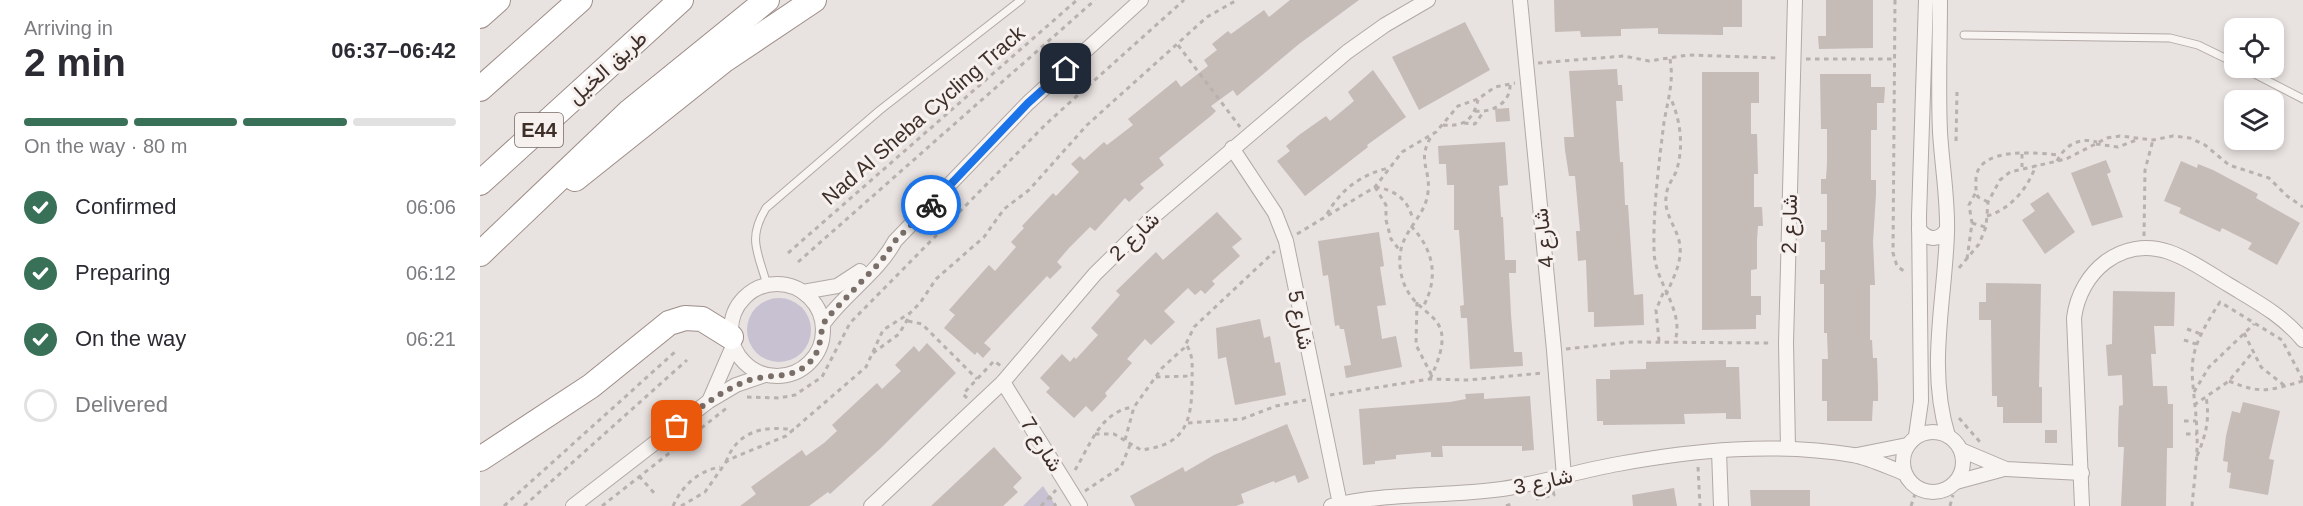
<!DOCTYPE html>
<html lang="en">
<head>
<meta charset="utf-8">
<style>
	body { margin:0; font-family:Arial,Vazirmatn,sans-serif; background:#f7f7f7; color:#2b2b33; height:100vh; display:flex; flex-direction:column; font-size:22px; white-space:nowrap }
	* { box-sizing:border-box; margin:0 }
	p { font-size:20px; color:#7c7c81 }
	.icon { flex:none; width:33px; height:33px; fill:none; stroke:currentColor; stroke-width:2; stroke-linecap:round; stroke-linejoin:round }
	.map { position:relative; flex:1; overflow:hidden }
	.panel { display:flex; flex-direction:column; background:#fff; width:480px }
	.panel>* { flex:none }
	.tools { position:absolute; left:1744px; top:18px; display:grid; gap:12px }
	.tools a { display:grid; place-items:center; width:60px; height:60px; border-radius:12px; background:#fff; box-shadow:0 3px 9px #0003; font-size:30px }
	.pin { position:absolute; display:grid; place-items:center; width:51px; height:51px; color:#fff; margin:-26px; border-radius:12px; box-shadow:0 3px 9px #0006 }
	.courier { position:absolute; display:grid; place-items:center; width:60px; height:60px; margin:-30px; border:4px solid #1a73e8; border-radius:50%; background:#fff; color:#222; box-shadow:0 2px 8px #0007 }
	.overview em { font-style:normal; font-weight:700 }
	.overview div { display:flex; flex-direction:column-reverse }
	.overview { display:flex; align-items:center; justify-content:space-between; height:102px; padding:0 24px }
	h1 { font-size:39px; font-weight:700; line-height:45px }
	.bar { display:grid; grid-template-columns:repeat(4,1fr); gap:9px 6px; align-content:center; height:72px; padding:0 24px }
	.bar i { height:8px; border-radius:4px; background:#e1e1e2 }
	.bar .active { background:#397158 }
	.bar p { grid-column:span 4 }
	ol { padding:0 24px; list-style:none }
	li { display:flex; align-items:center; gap:18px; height:66px }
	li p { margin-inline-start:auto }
	li .icon { padding:6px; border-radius:50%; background:#397158; color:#fff; stroke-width:4 }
	li:last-child { color:#7c7c81 }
	li i { width:33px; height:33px; border:3px solid #e1e1e2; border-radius:50% }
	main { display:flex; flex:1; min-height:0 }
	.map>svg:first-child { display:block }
	.green { fill:#c7c1d2 }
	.building { fill:#c5bbb7 }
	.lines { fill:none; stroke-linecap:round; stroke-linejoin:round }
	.lane-casing { stroke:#b2a9a5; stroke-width:9 }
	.street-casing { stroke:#b2a9a5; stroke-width:16 }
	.highway-casing { stroke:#9e8d88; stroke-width:26 }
	.path { stroke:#b8b1ae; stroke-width:3; stroke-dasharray:4.5 4.5; stroke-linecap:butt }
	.lane { stroke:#f7f4f2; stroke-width:7 }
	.street { stroke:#f7f4f2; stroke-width:14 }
	.highway { stroke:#fff; stroke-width:24 }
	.done { stroke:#7a6e69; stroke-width:6; stroke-dasharray:0 10.8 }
	.route { stroke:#1a73e8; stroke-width:8 }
	.labels { text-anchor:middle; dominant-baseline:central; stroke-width:6; stroke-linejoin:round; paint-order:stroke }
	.shield { fill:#f6f1ef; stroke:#766964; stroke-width:1.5 }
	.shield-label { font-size:20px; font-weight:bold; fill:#3f2f29 }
	.street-label { font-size:21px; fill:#3f2f29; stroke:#f6f1ef }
</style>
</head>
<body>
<main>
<section class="panel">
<div class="overview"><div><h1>2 min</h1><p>Arriving in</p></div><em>06:37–06:42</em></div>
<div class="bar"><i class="active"></i><i class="active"></i><i class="active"></i><i></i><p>On the way · 80 m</p></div>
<ol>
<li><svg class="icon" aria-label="check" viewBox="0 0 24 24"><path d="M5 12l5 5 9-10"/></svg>Confirmed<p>06:06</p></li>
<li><svg class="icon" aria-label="check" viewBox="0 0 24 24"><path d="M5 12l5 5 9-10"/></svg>Preparing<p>06:12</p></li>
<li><svg class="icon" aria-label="check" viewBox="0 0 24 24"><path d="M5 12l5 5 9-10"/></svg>On the way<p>06:21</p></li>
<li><i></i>Delivered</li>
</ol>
</section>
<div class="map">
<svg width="1823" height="506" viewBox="0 0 1823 506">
	<rect width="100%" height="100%" fill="#e8e2e0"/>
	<g class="green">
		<circle cx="299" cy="330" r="32"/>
		<polygon points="563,486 576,506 543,506"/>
	</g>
	<g class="building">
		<polygon points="810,0 879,0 819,44 757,96 753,90 731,106 736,111 732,115 679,158 684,165 660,184 664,188 649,202 645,198 615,231 610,227 589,248 577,262 582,267 570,279 567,276 504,343 511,349 503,358 497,352 495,355 464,328 475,315 469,310 492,284 509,265 515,271 536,247 531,242 544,228 542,226 573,193 576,196 599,172 591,164 600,156 604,160 624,142 627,145 653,125 648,119 696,80 701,87 728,66 724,60 737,50 732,44 748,31 751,34 784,10 789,17"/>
		<polygon points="1074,0 1262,0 1262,27 1243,27 1243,35 1178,34 1178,28 1141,29 1141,36 1101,37 1100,31 1075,32"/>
		<polygon points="1346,0 1393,0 1393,48 1339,49 1338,36 1346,36"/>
		<polygon points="985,22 1010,70 939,110 912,57"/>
		<polygon points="1137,69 1138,85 1142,85 1143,101 1136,101 1140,162 1143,162 1145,205 1148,205 1154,295 1163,294 1164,325 1114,327 1114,312 1108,312 1106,260 1098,261 1096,231 1100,231 1095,176 1089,176 1085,150 1084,137 1094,137 1089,71"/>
		<polygon points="893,70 926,117 887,145 888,147 825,196 797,161 810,151 806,146 819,135 846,116 850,121 874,101 868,92"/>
		<polygon points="1222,72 1279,72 1279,103 1271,103 1271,134 1277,134 1278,174 1274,174 1274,207 1282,207 1283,226 1278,226 1277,240 1277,269 1271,270 1271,296 1281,296 1281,315 1276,315 1276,329 1222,330"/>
		<polygon points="1340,74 1391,74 1391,87 1405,87 1404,103 1397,103 1397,130 1391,130 1391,180 1396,180 1396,194 1393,242 1395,285 1390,285 1390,340 1392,340 1393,358 1397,358 1398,388 1398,401 1393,401 1392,421 1347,421 1347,401 1342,401 1342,359 1348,359 1347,333 1344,333 1344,284 1340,284 1340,270 1345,270 1345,242 1341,242 1341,230 1347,230 1347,194 1341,194 1341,179 1346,179 1347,163 1347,129 1341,129"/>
		<polygon points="1029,108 1030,121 1016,122 1015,109"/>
		<polygon points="1025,142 1028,185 1019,186 1021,217 1023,217 1025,260 1036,260 1036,273 1029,273 1031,315 1034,352 1042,352 1043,366 990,369 987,318 981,318 980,306 984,305 979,230 974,230 974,185 967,185 966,164 959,164 958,146"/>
		<polygon points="1626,160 1631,172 1627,174 1643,217 1612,226 1591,173"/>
		<polygon points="1701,161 1717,168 1718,164 1733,170 1778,194 1776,198 1820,223 1797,265 1768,249 1772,243 1742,228 1740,232 1699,213 1701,208 1684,201"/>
		<polygon points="1568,192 1595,232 1565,254 1542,220 1555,211 1550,204"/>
		<polygon points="737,212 762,239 752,247 760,256 732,281 735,284 725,294 721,290 715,295 708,288 684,311 695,322 671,345 665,339 647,359 652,363 625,393 627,396 612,412 606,406 594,418 566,392 570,388 560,378 582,354 590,362 594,357 596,359 618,335 611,328 640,295 636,291 676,252 683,260"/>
		<polygon points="899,232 904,266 900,267 906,305 897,306 902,339 916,336 922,367 866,378 864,366 871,365 864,329 860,329 859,325 855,326 848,275 843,276 838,241"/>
		<polygon points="1506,283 1561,284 1559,387 1562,387 1562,423 1523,423 1523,407 1517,407 1517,396 1512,396 1511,320 1499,320 1499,302 1506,302"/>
		<polygon points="1633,291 1695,292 1694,326 1674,326 1676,354 1671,354 1673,386 1687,386 1688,404 1693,404 1693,448 1687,448 1686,506 1641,506 1644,447 1638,447 1638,433 1639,406 1643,405 1642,375 1628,376 1626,345 1632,344"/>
		<polygon points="780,319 784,338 790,336 795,363 800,362 806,395 755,405 746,357 738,359 736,328"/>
		<polygon points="447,343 476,373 401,448 350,494 348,492 329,506 260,506 276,494 271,487 322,450 326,456 344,443 357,431 352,425 397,383 402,389 421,371 415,365 434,346 439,352"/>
		<polygon points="1246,360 1246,367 1259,367 1261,419 1246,419 1246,413 1204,414 1205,424 1123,425 1123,421 1117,421 1116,379 1130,379 1130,370 1166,369 1166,362"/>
		<polygon points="1004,393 1004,399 1050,396 1054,450 1042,451 1042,446 962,446 963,457 951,457 951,452 916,455 916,459 895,461 895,464 883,465 879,409 970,402 986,399 985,394"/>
		<polygon points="1763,402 1800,411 1789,459 1794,460 1788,495 1749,488 1751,473 1747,472 1748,462 1743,461 1746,436 1752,411 1760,413"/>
		<polygon points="807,424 829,478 818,483 815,475 795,483 794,481 761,494 764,503 756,506 655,506 650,496 703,467 705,472 734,455"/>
		<rect x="1565" y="430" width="12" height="13"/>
		<polygon points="514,447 542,478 533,487 538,492 523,506 451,506"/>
		<polygon points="1194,488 1197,506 1153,506 1152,495"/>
		<polygon points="1270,490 1330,490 1330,506 1271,506"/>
	</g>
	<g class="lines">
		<g class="lane-casing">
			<g id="lane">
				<polyline points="1484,35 1690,38 1718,45 1755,63"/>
				<polyline points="1763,68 1823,99"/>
				<path d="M287,285C278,252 267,239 286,208L400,110L541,0"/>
			</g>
		</g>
		<g class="street-casing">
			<g id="street">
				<polyline points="1040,0 1074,350 1084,477"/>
				<path d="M1460,0C1460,44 1458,88 1460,132C1462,166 1468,199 1467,232C1465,301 1447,368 1468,436"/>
				<polyline points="752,148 795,213 806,241 860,504"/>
				<path d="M1439,229C1447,240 1459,242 1467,229"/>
				<circle cx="297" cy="330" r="46"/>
				<polyline points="323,292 357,286 380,271"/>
				<path d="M343,324C364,294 398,273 415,241L548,103L661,0"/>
				<polyline points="523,382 600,506"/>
				<polyline points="230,399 253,346"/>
				<circle cx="1453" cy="462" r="30"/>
				<polyline points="1436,436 1441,401 1439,216 1446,0"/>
				<polyline points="1308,448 1306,343 1315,0"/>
				<polyline points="1481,450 1526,469 1602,473"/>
				<polyline points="1239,451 1241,506"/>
				<polyline points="1377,455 1427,445"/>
				<polyline points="1476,482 1524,469"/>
				<polyline points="93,506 229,401 256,385 285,375"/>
				<polyline points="391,506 523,382 615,274 673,217 867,52 905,25 948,0"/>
				<path d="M851,506C907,492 965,497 1022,489C1061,483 1099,471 1138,464C1215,450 1295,442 1373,455C1390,458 1408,467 1424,473"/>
				<path d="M1602,506L1594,318C1600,272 1641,236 1689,252C1710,259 1730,274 1749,285C1777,302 1802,315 1823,340"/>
			</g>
		</g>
		<g class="highway-casing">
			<g id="highway">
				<polyline points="0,16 18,0"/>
				<polyline points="0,89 100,0"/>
				<polyline points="95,179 243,61 334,0"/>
				<polyline points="0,183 201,0"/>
				<polyline points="0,254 150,111 287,0"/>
				<polyline points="0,459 111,386 189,323 205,318 222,319 251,337"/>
			</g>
		</g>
		<g class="path">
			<polyline points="1415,0 1413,253 1417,266 1425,272"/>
			<polyline points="698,45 760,127"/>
			<path d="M1190,59C1194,82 1188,99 1184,122C1179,163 1173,208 1174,250C1174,283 1205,309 1195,341"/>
			<polyline points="1326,59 1415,59"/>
			<polyline points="1058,63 1144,56 1169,61 1208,55 1299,58"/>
			<path d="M995,111C1012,113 1031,103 1030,84"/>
			<polyline points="984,123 995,124 1004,111"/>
			<path d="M963,125C984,127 993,120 998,100"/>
			<polyline points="1476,141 1477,92"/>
			<polyline points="1616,144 1638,147 1659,139"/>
			<polyline points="1542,154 1542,167"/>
			<path d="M1577,161C1585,145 1599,137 1617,142"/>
			<polyline points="895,187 906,205 906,220 911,239 921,252"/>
			<path d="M895,187C915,190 928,199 933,220"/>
			<path d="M1508,202L1498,197C1495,190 1496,185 1496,178C1499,146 1557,153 1580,155"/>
			<path d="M847,214C861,189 881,175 908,168"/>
			<path d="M1507,216C1531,209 1548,188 1556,165"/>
			<polyline points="1492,223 1505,227"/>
			<path d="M931,226C954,250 959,278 943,307"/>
			<polyline points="817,234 895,187 922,152 956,132 978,106 998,99 1015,87 1035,83"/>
			<polyline points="1664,236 1665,170 1673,140"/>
			<polyline points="308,253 597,0"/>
			<polyline points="1487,259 1492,223 1489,205 1496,192"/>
			<polyline points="318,262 615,0"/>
			<polyline points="1479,268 1499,244 1506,227 1508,202 1520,180 1530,172 1586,159 1627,138 1640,136 1673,140 1693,136 1710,138 1725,145 1749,165 1789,178 1807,196 1823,207"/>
			<path d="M1186,295C1194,276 1205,258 1198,237C1194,225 1184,211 1186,198C1186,188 1192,180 1196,172C1204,148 1201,122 1191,99"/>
			<polyline points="937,302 936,345 952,376"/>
			<polyline points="428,321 442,324 497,379"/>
			<polyline points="1707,329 1721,334"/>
			<polyline points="1764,333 1781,367 1805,386"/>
			<polyline points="1704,340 1716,344"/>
			<polyline points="1179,341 1176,310 1184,291"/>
			<polyline points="1086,349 1152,342 1292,343"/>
			<polyline points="393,353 419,334 430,315"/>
			<polyline points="676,377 712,376"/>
			<path d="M950,379C986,304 931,325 921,273C913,233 945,222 948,192C951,168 936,161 952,135"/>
			<path d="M1749,381C1782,395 1790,390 1823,381"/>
			<polyline points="1714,392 1729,367 1774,324"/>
			<polyline points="850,395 950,379 988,380 1063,373"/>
			<polyline points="267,397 299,398 315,395 342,377 370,323 567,123 704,0"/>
			<polyline points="487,398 483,394 514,361 521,366"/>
			<polyline points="1714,405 1749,381 1772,353"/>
			<polyline points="1479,418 1500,442"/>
			<polyline points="1704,421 1716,421"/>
			<polyline points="708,423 762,419 796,406 826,400"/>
			<path d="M615,434H634L661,450C706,445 712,421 712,381C712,367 714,356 706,344"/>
			<polyline points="1706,434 1717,434"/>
			<polyline points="645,440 654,407 682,368 704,348 714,327 795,251"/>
			<path d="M1717,456C1726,435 1730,419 1726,397"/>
			<path d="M246,462C257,431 284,425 314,430"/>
			<polyline points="1218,467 1220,506"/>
			<path d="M595,470C610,446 620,411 654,407"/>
			<polyline points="159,476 175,494"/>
			<polyline points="605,491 641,467 650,445"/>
			<polyline points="569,496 576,506"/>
			<polyline points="1056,499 1074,495 1073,491"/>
			<polyline points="24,506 196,351"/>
			<polyline points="44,506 207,360"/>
			<polyline points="122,506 248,407"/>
			<path d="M193,506C202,486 218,471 240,467"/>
			<polyline points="201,506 225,492 246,462 255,457 306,436 386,367 403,330 430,313 440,303 456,279 504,237 524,209 549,190 607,125 727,17 757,0"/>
			<polyline points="561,506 576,490"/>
			<polyline points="1026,506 1034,503"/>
			<polyline points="1431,506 1437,488"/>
			<polyline points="1470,506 1473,495"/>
			<path d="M1712,506C1714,482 1718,457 1717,433C1714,366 1700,363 1740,302L1802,340L1823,380"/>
		</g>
		<use href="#lane" class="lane"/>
		<use href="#street" class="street"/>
		<use href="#highway" class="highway"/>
	</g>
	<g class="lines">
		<path class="done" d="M197,426C219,408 241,391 267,381C288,373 311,380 328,364C345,348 337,332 347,318L402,260L415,241L451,205"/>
		<polyline class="route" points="451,205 548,103 586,69"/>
	</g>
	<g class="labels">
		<rect class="shield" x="35" y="113" width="48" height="34" rx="4.5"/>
		<g class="shield-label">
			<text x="59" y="130">E44</text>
		</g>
		<g class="street-label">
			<text transform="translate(127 67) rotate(-42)">طريق الخيل</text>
			<text transform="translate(443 115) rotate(-41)">Nad Al Sheba Cycling Track</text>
			<text transform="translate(1309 224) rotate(-89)">شارع 2</text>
			<text transform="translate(654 236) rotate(-44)">شارع 2</text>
			<text transform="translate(1063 238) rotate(-96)">شارع 4</text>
			<text transform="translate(821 320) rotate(79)">شارع 5</text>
			<text transform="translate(562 444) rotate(58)">شارع 7</text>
			<text transform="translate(1063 481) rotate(-12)">شارع 3</text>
		</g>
	</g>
</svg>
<div class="tools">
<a><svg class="icon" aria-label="locate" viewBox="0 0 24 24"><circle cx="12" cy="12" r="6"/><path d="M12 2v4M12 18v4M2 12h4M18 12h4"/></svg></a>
<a><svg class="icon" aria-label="layers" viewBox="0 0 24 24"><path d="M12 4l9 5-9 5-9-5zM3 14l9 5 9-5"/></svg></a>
</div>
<div class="pin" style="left:197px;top:426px;background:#ea580c"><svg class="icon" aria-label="bag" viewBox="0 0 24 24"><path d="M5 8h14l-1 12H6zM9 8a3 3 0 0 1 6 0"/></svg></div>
<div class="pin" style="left:586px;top:69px;background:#1f2937"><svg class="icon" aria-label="home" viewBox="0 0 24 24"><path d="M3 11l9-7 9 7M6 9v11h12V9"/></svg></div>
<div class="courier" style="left:451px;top:205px"><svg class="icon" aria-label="bike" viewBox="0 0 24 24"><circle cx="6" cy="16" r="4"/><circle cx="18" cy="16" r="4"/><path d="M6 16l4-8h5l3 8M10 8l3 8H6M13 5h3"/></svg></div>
</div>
</main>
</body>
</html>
